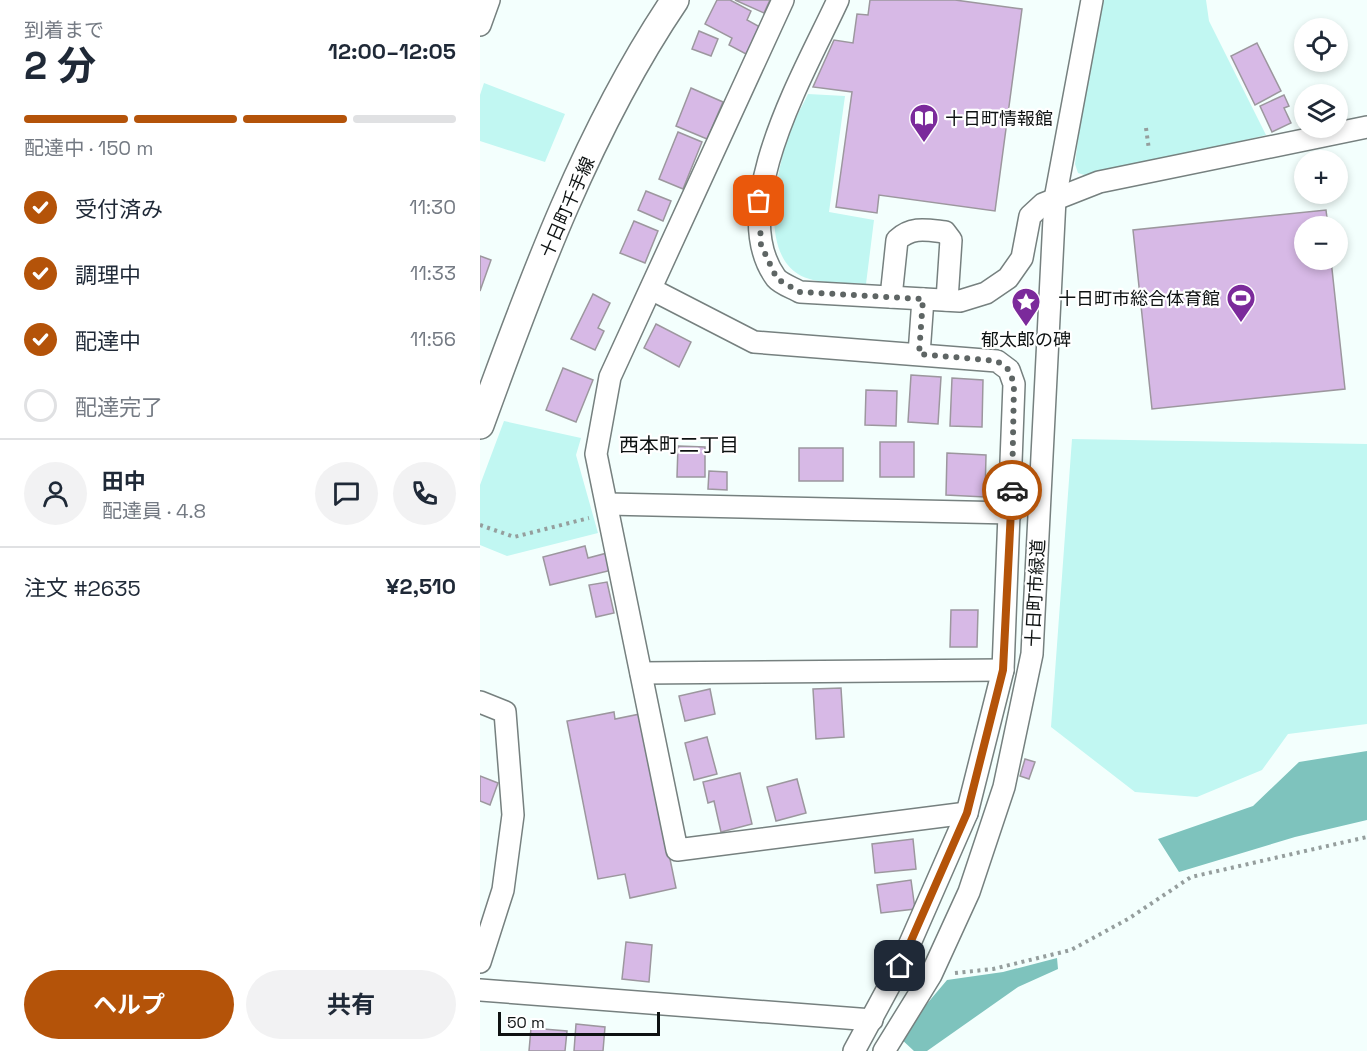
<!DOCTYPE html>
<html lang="ja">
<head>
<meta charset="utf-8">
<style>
	body { margin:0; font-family:"Space Grotesk","Noto Sans JP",sans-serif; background:#f2f2f3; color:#1f2937; height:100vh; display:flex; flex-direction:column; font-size:22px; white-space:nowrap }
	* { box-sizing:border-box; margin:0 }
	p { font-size:20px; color:#747a83 }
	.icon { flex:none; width:33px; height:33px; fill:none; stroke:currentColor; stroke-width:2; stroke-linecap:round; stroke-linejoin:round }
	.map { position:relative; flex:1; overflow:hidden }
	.panel { display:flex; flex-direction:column; background:#fff; width:480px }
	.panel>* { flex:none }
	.buttons { position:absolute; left:814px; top:18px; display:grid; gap:12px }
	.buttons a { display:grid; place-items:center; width:54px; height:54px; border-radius:50%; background:#fff; box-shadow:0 3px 9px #0003; font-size:30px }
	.scale { position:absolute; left:18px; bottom:15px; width:162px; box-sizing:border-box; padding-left:6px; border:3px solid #0e1212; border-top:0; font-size:16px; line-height:21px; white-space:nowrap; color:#0e1212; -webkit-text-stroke:4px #fff; paint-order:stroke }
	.pin { position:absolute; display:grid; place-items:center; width:51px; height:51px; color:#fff; margin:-26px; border-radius:12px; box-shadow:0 3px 9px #0006 }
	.courier { position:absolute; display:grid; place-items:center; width:60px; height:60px; margin:-30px; border:4px solid #b45309; border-radius:50%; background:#fff; color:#222; box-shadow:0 2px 8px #0007 }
	.headline em { font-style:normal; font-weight:700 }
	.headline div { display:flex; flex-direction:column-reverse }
	.headline { display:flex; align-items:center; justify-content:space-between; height:102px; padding:0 24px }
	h1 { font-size:39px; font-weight:700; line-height:45px }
	.bar { display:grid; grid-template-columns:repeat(4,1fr); gap:9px 6px; align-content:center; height:72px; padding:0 24px }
	.bar i { height:8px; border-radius:4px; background:#e0e1e3 }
	.bar .on { background:#b45309 }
	.bar p { grid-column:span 4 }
	.line { display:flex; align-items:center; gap:15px; padding:0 24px; border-top:2px solid #e0e1e3 }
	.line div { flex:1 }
	.round { display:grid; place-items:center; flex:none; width:63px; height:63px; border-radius:32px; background:#f2f2f3 }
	ol { padding:0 24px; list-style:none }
	li { display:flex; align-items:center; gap:18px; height:66px }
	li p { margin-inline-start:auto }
	li .icon { padding:6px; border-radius:50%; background:#b45309; color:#fff; stroke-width:4 }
	li:last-child { color:#747a83 }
	li i { width:33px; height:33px; border:3px solid #e0e1e3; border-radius:50% }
	.button { display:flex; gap:12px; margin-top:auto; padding:12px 24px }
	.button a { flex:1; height:69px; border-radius:36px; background:#b45309; color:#fff; font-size:24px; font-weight:700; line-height:69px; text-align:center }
	.button a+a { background:#f2f2f3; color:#1f2937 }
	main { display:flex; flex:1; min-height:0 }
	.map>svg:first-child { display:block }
	.green { fill:#c1f7f2 }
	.forest { fill:#7ec3bd }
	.building { fill:#d7b9e6; stroke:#9c979e; stroke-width:1.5 }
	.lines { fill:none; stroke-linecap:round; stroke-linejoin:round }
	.minor-casing { stroke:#76807f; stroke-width:24 }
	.major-casing { stroke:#76807f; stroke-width:30 }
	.path { stroke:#959e9d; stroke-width:4; stroke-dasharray:3 4.5; stroke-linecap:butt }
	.minor { stroke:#fff; stroke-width:21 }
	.major { stroke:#fff; stroke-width:27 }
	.done { stroke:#5e6564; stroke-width:6; stroke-dasharray:0 10.8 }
	.route { stroke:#b45309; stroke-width:8 }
	.labels { text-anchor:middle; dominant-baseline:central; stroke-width:4.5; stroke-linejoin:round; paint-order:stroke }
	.poi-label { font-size:18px; fill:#0e1212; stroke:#fff; text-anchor:start }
	.street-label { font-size:18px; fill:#0e1212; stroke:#fff }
	.neighbourhood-label { font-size:20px; fill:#0e1212; stroke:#fff }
</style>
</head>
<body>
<main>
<section class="panel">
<div class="headline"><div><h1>2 分</h1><p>到着まで</p></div><em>12:00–12:05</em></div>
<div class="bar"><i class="on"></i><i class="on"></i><i class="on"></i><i></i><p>配達中 · 150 m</p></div>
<ol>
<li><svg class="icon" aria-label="check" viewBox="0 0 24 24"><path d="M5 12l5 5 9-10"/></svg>受付済み<p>11:30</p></li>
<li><svg class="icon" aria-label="check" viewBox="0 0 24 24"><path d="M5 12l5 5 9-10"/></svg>調理中<p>11:33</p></li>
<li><svg class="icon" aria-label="check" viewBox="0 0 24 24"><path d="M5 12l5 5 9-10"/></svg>配達中<p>11:56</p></li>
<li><i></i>配達完了</li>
</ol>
<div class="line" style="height:108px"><a class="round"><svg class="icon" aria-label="person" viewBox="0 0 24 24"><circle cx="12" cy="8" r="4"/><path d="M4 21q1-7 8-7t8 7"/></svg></a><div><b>田中</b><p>配達員 · 4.8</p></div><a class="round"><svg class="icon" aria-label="chat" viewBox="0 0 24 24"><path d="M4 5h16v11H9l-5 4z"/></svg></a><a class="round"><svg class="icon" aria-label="phone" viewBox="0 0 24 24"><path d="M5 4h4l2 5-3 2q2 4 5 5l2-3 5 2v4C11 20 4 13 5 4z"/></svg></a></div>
<div class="line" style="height:78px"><div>注文 #2635</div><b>¥2,510</b></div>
<div class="button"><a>ヘルプ</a><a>共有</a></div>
</section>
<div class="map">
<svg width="887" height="1051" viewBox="0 0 887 1051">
	<rect width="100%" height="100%" fill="#f3fffd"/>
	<g class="green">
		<polygon points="622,0 726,0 729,21 786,135 614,178 598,173 595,164 605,81"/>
		<polygon points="4,83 85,114 65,162 0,141 0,95"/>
		<path d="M328,94L365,96L349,212L394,220L386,284C366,282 335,285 318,274C279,249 297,173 308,136C313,121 322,107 328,94Z"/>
		<polygon points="24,421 101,438 96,455 118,533 27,556 0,545 0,485"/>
		<polygon points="592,439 887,444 887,724 808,734 782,770 717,797 655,792 571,727"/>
	</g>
	<g class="forest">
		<polygon points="887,751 887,820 815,837 699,872 678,839 773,806 819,762"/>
		<polygon points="577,958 578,969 538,987 447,1051 434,1051 419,1037 467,980 523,972"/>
	</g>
	<g class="building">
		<polygon points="237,0 250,0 271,11 267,20 280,27 266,54 249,45 252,38 225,24"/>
		<polygon points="255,0 290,0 284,13"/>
		<polygon points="390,0 475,0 542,9 515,211 399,195 397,213 356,207 372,92 333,87 354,40 373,43 377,14 388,15"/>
		<polygon points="219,31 238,39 231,56 212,49"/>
		<polygon points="777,43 801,91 775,105 751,56"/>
		<polygon points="211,88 243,102 227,139 196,126"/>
		<polygon points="804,95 809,106 804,108 811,123 792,132 780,106"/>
		<polygon points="198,132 222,142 203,189 179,179"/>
		<polygon points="166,191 191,201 183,221 158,210"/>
		<polygon points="846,210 848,226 825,226 825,260 851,260 865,389 672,409 653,230"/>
		<polygon points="154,221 178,231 165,263 140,253"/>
		<polygon points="0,256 11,260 0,291"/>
		<polygon points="113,294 130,303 118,328 124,331 115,350 91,339"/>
		<polygon points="176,324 211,342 199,367 164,348"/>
		<polygon points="83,368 113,380 96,422 66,410"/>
		<polygon points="431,375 461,377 458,424 428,422"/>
		<polygon points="472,378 503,380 502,427 470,426"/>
		<polygon points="386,390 417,391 416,426 385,425"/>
		<rect x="400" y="442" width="34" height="35"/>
		<polygon points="198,446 225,447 225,477 197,477"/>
		<rect x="319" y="448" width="44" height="33"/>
		<polygon points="467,453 506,455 505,497 466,495"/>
		<polygon points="229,471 247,472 247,490 228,489"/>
		<polygon points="105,546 108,558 127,553 132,570 70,585 63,557"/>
		<polygon points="127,582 134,613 116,617 109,585"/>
		<polygon points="471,610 498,610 497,647 470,647"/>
		<polygon points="361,688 364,737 336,739 333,689"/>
		<polygon points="230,689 235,714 205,721 199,696"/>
		<polygon points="134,712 135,719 160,714 196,888 150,898 145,874 118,879 87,721"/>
		<polygon points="227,737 237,774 214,780 205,743"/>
		<polygon points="545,759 555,762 549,779 540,776"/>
		<polygon points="260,773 272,824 241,832 234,801 228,803 223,782"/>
		<polygon points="0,776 18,783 10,805 0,801"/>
		<polygon points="317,779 326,813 296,821 287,787"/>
		<polygon points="433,839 436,869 395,873 392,844"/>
		<polygon points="431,880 435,909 401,913 397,885"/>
		<polygon points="146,942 172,945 169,982 142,979"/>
		<polygon points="96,1024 125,1027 123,1051 94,1051"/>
		<polygon points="51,1028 87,1031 85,1051 49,1051"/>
	</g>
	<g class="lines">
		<g class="minor-casing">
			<g id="minor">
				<polyline points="303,0 130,377 116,454 197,850 487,813"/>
				<path d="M358,0C327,68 244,207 296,278C301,284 313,288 320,292L480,301L506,293L528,278L542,258L550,216L563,204L619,182L887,127"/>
				<polyline points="0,25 9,0"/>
				<polyline points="171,289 274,342 517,361 529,370 534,384 523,670 487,813 420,966 374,1051"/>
				<path d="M411,297L417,240C432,226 447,230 465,232L471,240L467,300"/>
				<polyline points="439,354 443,299"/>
				<polyline points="128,504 531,513"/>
				<polyline points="161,673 523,670"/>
				<polyline points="0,702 25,712 33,815 23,890 0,962"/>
				<polyline points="0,990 392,1020"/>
				<polyline points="404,1051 451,975 489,892 524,787 552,654 575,199 612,0"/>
			</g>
		</g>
		<g class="major-casing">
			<path id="major" d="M0,425C52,281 109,127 195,0"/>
		</g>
		<g class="path">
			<polyline points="666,128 669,150"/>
			<polyline points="0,525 34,537 109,518"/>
			<polyline points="475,973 513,969 591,950 648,919 711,877 887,837"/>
		</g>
		<use href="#minor" class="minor"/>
		<use href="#major" class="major"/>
	</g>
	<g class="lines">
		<polyline class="done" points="279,201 281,245 297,279 320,292 443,299 439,354 517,361 529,370 534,384 532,490"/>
		<polyline class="route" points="420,966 487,813 523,670 532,490"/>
	</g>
	<defs>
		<g id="library-pin" transform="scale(1.5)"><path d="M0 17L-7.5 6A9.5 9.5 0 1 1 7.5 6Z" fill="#7b2a9b" stroke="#fff"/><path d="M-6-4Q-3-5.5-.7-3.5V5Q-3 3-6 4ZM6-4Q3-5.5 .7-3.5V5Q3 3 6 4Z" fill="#fff"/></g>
		<g id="stadium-pin" transform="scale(1.5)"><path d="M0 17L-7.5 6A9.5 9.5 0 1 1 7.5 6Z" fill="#7b2a9b" stroke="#fff"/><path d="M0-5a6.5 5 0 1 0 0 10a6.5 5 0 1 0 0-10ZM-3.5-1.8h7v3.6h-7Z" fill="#fff"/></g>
		<g id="sight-pin" transform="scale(1.5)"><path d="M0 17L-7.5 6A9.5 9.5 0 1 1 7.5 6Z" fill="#7b2a9b" stroke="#fff"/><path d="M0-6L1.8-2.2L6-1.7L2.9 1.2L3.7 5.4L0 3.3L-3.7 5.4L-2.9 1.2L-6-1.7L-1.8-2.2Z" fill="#fff"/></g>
	</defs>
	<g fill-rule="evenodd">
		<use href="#library-pin" x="444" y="118"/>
		<use href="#stadium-pin" x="761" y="298"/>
		<use href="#sight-pin" x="546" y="302"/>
	</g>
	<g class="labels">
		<g class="poi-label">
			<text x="465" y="118">十日町情報館</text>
			<text x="740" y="298" text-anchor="end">十日町市総合体育館</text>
			<text x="546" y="339" text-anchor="middle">郁太郎の碑</text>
		</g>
		<g class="street-label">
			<text transform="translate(87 207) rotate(-66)">十日町千手線</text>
			<text transform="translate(555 593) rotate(-87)">十日町市緑道</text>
		</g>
		<g class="neighbourhood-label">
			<text x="199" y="445">西本町二丁目</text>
		</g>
	</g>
</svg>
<div class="buttons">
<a><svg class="icon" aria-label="locate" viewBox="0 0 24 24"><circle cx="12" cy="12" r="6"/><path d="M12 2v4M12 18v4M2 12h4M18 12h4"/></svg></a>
<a><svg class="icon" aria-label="layers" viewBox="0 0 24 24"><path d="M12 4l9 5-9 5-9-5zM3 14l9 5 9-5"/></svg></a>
<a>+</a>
<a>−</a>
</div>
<div class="scale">50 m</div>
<div class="pin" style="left:279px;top:201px;background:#ea580c"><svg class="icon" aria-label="bag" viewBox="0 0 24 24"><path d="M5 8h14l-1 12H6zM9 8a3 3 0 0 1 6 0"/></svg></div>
<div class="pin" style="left:420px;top:966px;background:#1f2937"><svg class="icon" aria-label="home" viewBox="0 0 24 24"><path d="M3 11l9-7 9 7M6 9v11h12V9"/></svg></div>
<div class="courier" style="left:532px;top:490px"><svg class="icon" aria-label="car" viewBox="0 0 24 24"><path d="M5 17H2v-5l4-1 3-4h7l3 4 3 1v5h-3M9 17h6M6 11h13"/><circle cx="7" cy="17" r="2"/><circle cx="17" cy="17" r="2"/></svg></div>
</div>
</main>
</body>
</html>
